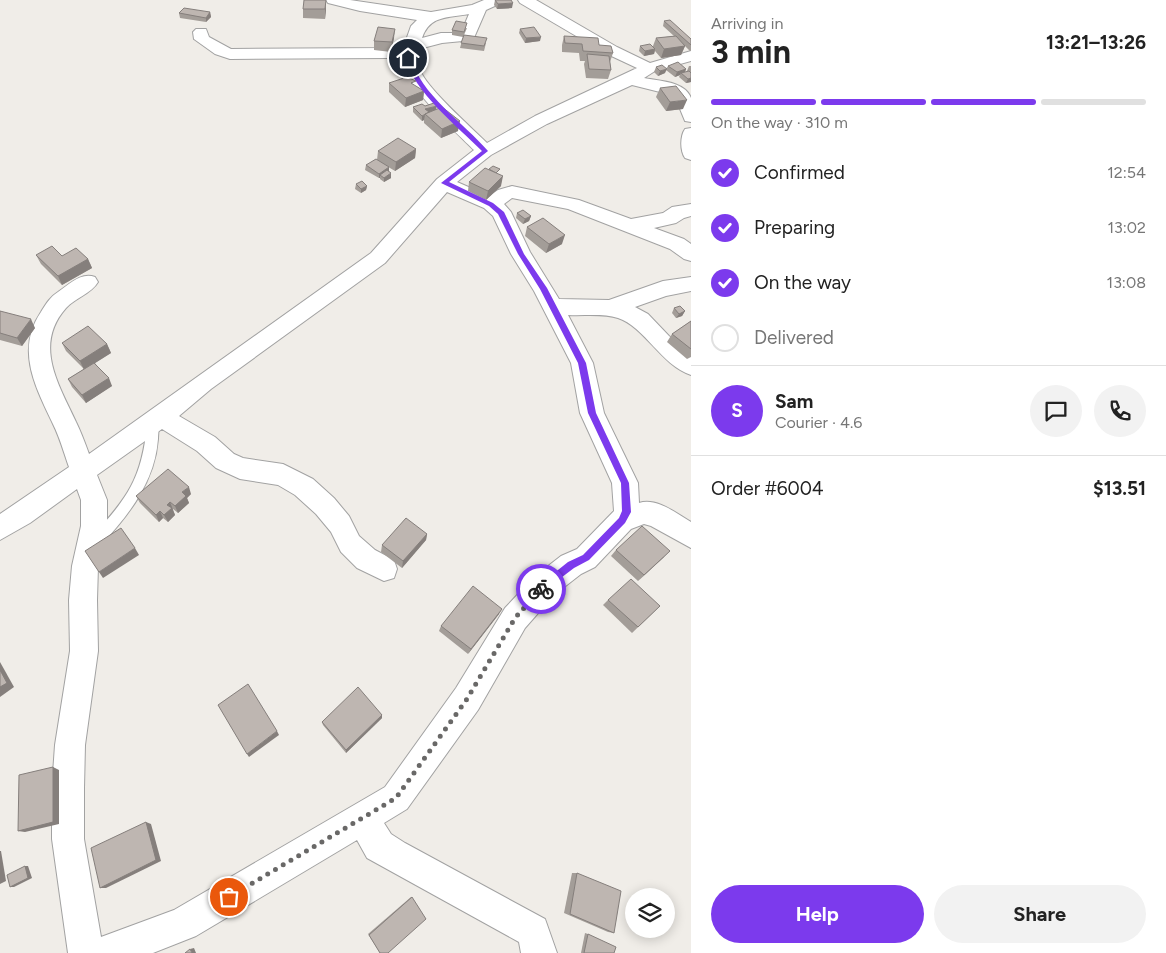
<!DOCTYPE html>
<html lang="en">
<head>
<meta charset="utf-8">
<style>
	body { margin:0; font-family:Figtree,sans-serif; background:#f2f2f2; color:#222; height:100vh; display:flex; flex-direction:column; font-size:19px; white-space:nowrap }
	* { box-sizing:border-box; margin:0 }
	p { font-size:16px; color:#767676 }
	.icon { flex:none; width:28px; height:28px; fill:none; stroke:currentColor; stroke-width:2; stroke-linecap:round; stroke-linejoin:round }
	.map { position:relative; flex:1; overflow:hidden }
	.panel { display:flex; flex-direction:column; background:#fff; width:475px }
	.panel>* { flex:none }
	.tools { position:absolute; left:625px; top:888px; display:grid; gap:10px }
	.tools a { display:grid; place-items:center; width:50px; height:50px; border-radius:50%; background:#fff; box-shadow:0 2px 12px #0003; font-size:25px }
	.pin { position:absolute; display:grid; place-items:center; width:42px; height:42px; color:#fff; margin:-21px; border:2px solid #fff; border-radius:50%; box-shadow:0 1px 5px #0007 }
	.courier { position:absolute; display:grid; place-items:center; width:50px; height:50px; margin:-25px; border:4px solid #7c3aed; border-radius:50%; background:#fff; color:#222; box-shadow:0 1px 6px #0007 }
	.summary em { font-style:normal; font-weight:700 }
	.summary div { display:flex; flex-direction:column-reverse }
	.summary { display:flex; align-items:center; justify-content:space-between; height:85px; padding:0 20px }
	h1 { font-size:32px; font-weight:700; line-height:38px }
	.bar { display:grid; grid-template-columns:repeat(4,1fr); gap:8px 5px; align-content:center; height:60px; padding:0 20px }
	.bar i { height:6px; border-radius:4px; background:#e0e0e0 }
	.bar .selected { background:#7c3aed }
	.bar p { grid-column:span 4 }
	.line { display:flex; align-items:center; gap:12px; padding:0 20px; border-top:1px solid #e0e0e0 }
	.line div { flex:1 }
	.round { display:grid; place-items:center; flex:none; width:52px; height:52px; border-radius:26px; background:#f2f2f2 }
	ol { padding:0 20px; list-style:none }
	li { display:flex; align-items:center; gap:15px; height:55px }
	li p { margin-inline-start:auto }
	li .icon { padding:5px; border-radius:50%; background:#7c3aed; color:#fff; stroke-width:4 }
	li:last-child { color:#767676 }
	li i { width:28px; height:28px; border:2px solid #e0e0e0; border-radius:50% }
	.primary-button { display:flex; gap:10px; margin-top:auto; padding:10px 20px }
	.primary-button a { flex:1; height:58px; border-radius:30px; background:#7c3aed; color:#fff; font-size:20px; font-weight:700; line-height:58px; text-align:center }
	.primary-button a+a { background:#f2f2f2; color:#222 }
	main { display:flex; flex:1; min-height:0 }
	.map>svg:first-child { display:block }
	.lines { fill:none; stroke-linecap:round; stroke-linejoin:round }
	.lane-casing { stroke:#a2a2a2; stroke-width:2 }
	.street-casing { stroke:#a2a2a2; stroke-width:2 }
	.lane { fill:#fff; fill-rule:evenodd }
	.street { fill:#fff; fill-rule:evenodd }
	.wall { fill:#a39d98 }
	.shaded-wall { fill:#857f7c }
	.building { fill:#beb6b1; stroke:#857f7c }
	.route { fill:#7c3aed }
	.done { stroke:#696867; stroke-width:5; stroke-dasharray:0 9 }
</style>
</head>
<body>
<main>
<div class="map">
<svg width="691" height="953" viewBox="0 0 691 953">
	<rect width="100%" height="100%" fill="#f0ede8"/>
	<g class="lines">
		<g class="lane-casing">
			<path id="lane" d="M153,418L157,420C160,425 158,432 158,439C155,482 128,516 100,546L95,548L90,546L88,542L90,538C127,500 143,477 147,423L149,420Z"/>
		</g>
		<g class="street-casing">
			<g id="street">
				<path d="M326,0H350L431,12L472,5L484,0H498L499,2L497,5L486,10L473,40L442,43L419,49C416,56 416,61 419,68C426,88 470,126 487,143L535,116L637,68L605,53L520,3L518,0H536L617,47L650,63L691,51V61L655,71L644,78C658,81 685,81 691,98C691,104 691,115 691,122L685,121L678,104L668,94L632,85L547,124L491,155L457,182L489,196L498,190L512,186L579,200L631,219L663,213L672,207L691,204V216L684,218L676,223L654,228L684,239L691,244V261L684,259L670,249L568,209L512,198L504,204L511,212L530,252L559,299L609,300L663,281L691,277V291L666,296L635,307L648,314L669,336L691,354V375C661,365 645,327 618,318C603,313 584,316 568,315L593,363L604,413L638,483L639,503C657,497 677,514 691,522V548L651,526L644,524L631,529L595,567L581,574L554,595L525,628L478,710L407,809L384,823L391,834L405,843L545,919L557,953H521L519,942L367,858L357,840L196,936L153,953H68L52,839V788L55,745L70,651L69,600L72,566L81,526V500L77,489L30,523L0,540V514L69,467C64,453 60,438 53,424C36,388 15,350 41,312C46,304 50,297 58,292C70,284 81,272 95,277L98,282C91,294 75,298 66,308C33,345 59,385 76,422C81,432 85,443 89,454L371,253L437,179L474,150C457,133 396,78 401,54L388,58L230,59L215,54L194,39L193,32L196,29H206L209,37L231,49L387,48L405,43L411,26L417,20L360,11L328,3ZM469,14L461,33H441L422,38C430,15 448,18 469,14ZM447,192L484,208L493,216L511,254L534,291L571,363L580,413L612,483L614,511L577,549L561,556L534,577L505,608L456,688L385,787L174,910L101,937L84,839V788L85,745L98,651L97,600L98,566L107,526V500L97,475L162,429L197,451L216,468L240,479L278,485L295,495L316,514L331,532L341,552L357,568L384,581L394,578L397,569L394,560L375,550L359,536L349,516L334,498L313,479L283,464L243,458L234,454L215,437L179,416L211,389L385,263Z"/>
				<path d="M691,128V160L685,158C680,151 680,136 685,129Z"/>
			</g>
		</g>
		<use href="#lane" class="lane"/>
		<use href="#street" class="street"/>
	</g>
	<g class="wall">
		<polygon points="495,0 512,8 497,9 494,5"/>
		<polygon points="303,9 326,9 325,19 303,18"/>
		<polygon points="210,12 211,17 206,22 180,18 179,13"/>
		<polygon points="664,21 691,39 691,50 690,51 685,46 681,55 661,58 655,51 654,54 644,56 639,51 640,46 653,46 656,38 674,36 663,26"/>
		<polygon points="467,28 464,35 486,43 484,51 460,48 463,37 452,35 452,30"/>
		<polygon points="520,29 540,41 525,43 519,33"/>
		<polygon points="564,36 599,45 613,53 610,62 611,70 608,79 586,78 584,64 585,61 580,61 579,53 562,52 562,45"/>
		<polygon points="394,38 391,52 374,50 374,41"/>
		<polygon points="668,66 686,69 685,72 687,71 689,66 691,66 691,82 686,83 679,77 680,75 675,77 666,70"/>
		<polygon points="656,67 665,73 658,76 654,72"/>
		<polygon points="389,83 415,86 424,91 423,100 405,107 389,92"/>
		<polygon points="660,88 683,109 666,111 656,97"/>
		<polygon points="425,106 436,109 458,131 441,138 424,123 424,120 422,121 413,112 413,107"/>
		<polygon points="416,149 415,158 395,171 385,165 391,178 384,182 380,179 380,178 379,178 365,170 366,165 377,160 378,151"/>
		<polygon points="499,174 501,186 486,200 468,191 469,182"/>
		<polygon points="356,184 367,186 366,190 361,193 355,189"/>
		<polygon points="517,213 531,216 529,221 523,224 516,218"/>
		<polygon points="527,227 562,244 546,253 525,236"/>
		<polygon points="36,255 62,256 88,259 92,268 62,285 41,264"/>
		<polygon points="674,308 685,311 682,316 676,318 672,313"/>
		<polygon points="0,311 35,328 22,346 0,340"/>
		<polygon points="691,321 691,357 687,359 667,342 672,334"/>
		<polygon points="62,343 107,344 111,353 95,363 112,386 86,403 72,387 68,379 84,369 66,351"/>
		<polygon points="191,494 187,498 189,503 178,513 173,509 173,510 175,515 168,522 163,518 159,522 140,503 136,496"/>
		<polygon points="427,534 426,540 402,568 381,552 382,545"/>
		<polygon points="616,550 664,557 638,581 611,556"/>
		<polygon points="608,600 660,606 632,633 603,605"/>
		<polygon points="499,614 468,654 439,631 441,626"/>
		<polygon points="382,715 382,718 346,753 323,725 322,722"/>
		<polygon points="572,873 577,873 614,933 608,932 564,913"/>
		<polygon points="411,897 412,897 380,953 368,934"/>
		<polygon points="585,933 588,934 614,953 581,953"/>
	</g>
	<g class="shaded-wall">
		<polygon points="326,0 326,9 325,19 325,9"/>
		<polygon points="513,3 512,8 497,9 498,4"/>
		<polygon points="210,12 211,17 206,22 206,18"/>
		<polygon points="395,29 394,38 391,52 392,42"/>
		<polygon points="541,37 540,41 525,43 526,38"/>
		<polygon points="685,46 681,55 661,58 664,49"/>
		<polygon points="655,49 654,54 644,56 645,51"/>
		<polygon points="667,69 665,73 658,76 660,71"/>
		<polygon points="686,69 684,74 681,73 680,75 675,77 677,72"/>
		<polygon points="691,78 691,82 686,83 688,79"/>
		<polygon points="424,91 423,100 405,107 406,98"/>
		<polygon points="687,100 683,109 666,111 670,102"/>
		<polygon points="437,106 436,110 425,114 425,109"/>
		<polygon points="425,115 424,120 422,121 422,116"/>
		<polygon points="460,121 458,131 441,138 442,129"/>
		<polygon points="416,149 415,158 395,171 396,162"/>
		<polygon points="389,167 389,172 380,175 380,178 379,178 379,174"/>
		<polygon points="391,173 391,178 384,182 384,178"/>
		<polygon points="503,176 501,186 486,200 488,191"/>
		<polygon points="367,186 366,190 361,193 361,189"/>
		<polygon points="531,216 529,221 523,224 525,219"/>
		<polygon points="565,235 562,244 546,253 549,244"/>
		<polygon points="88,259 92,268 62,285 58,276"/>
		<polygon points="685,311 682,316 676,318 679,314"/>
		<polygon points="31,319 35,328 22,346 17,338"/>
		<polygon points="107,344 111,353 84,370 80,361"/>
		<polygon points="109,378 112,386 86,403 82,395"/>
		<polygon points="189,487 191,494 187,498 189,503 178,513 175,506 182,492"/>
		<polygon points="170,502 175,515 168,522 164,515 167,505"/>
		<polygon points="160,511 163,518 159,522 156,515"/>
		<polygon points="427,534 426,540 402,568 403,561"/>
		<polygon points="135,548 139,555 103,578 99,572"/>
		<polygon points="670,551 664,557 638,581 644,575"/>
		<polygon points="502,609 499,614 468,654 471,649"/>
		<polygon points="0,662 14,687 0,697"/>
		<polygon points="382,715 382,718 346,753 346,750"/>
		<polygon points="277,731 279,735 249,757 247,754"/>
		<polygon points="53,767 59,770 59,824 25,832 18,831"/>
		<polygon points="146,822 151,824 161,861 106,888 100,888"/>
		<polygon points="0,851 1,851 6,881 0,884"/>
		<polygon points="25,866 28,866 32,878 14,887 10,887"/>
		<polygon points="194,948 196,953 192,953 190,949"/>
	</g>
	<g class="building">
		<polygon points="304,0 326,0 325,9 303,9"/>
		<polygon points="495,0 511,0 513,3 498,4"/>
		<polygon points="184,8 210,12 206,18 179,13"/>
		<polygon points="670,20 691,39 691,45 664,21"/>
		<polygon points="456,21 467,23 464,32 452,30"/>
		<polygon points="378,27 395,29 392,42 374,41"/>
		<polygon points="534,27 541,37 526,38 520,29"/>
		<polygon points="464,35 487,38 484,46 461,43"/>
		<polygon points="564,36 598,38 599,45 611,46 613,53 583,51 582,44 565,43"/>
		<polygon points="676,36 685,46 664,49 656,38"/>
		<polygon points="650,44 655,49 645,51 640,46"/>
		<polygon points="587,54 609,56 611,70 589,69"/>
		<polygon points="678,62 686,69 677,72 668,66"/>
		<polygon points="662,65 667,69 660,71 656,67"/>
		<polygon points="689,71 691,73 691,78 688,79 681,73"/>
		<polygon points="407,77 416,81 411,83 424,91 406,98 389,83"/>
		<polygon points="676,86 687,100 670,102 660,88"/>
		<polygon points="434,103 437,106 425,109 429,112 422,116 413,107 422,104 425,106"/>
		<polygon points="442,107 460,121 442,129 425,114"/>
		<polygon points="398,138 416,149 396,162 378,151"/>
		<polygon points="376,159 389,167 379,174 366,165"/>
		<polygon points="493,166 500,169 496,173 489,169"/>
		<polygon points="485,168 503,176 488,191 469,182"/>
		<polygon points="387,170 391,173 384,178 380,175"/>
		<polygon points="362,181 367,186 361,189 356,184"/>
		<polygon points="523,210 531,216 525,219 517,213"/>
		<polygon points="543,218 565,235 549,244 527,227"/>
		<polygon points="52,246 62,256 76,248 88,259 58,276 36,255"/>
		<polygon points="680,306 685,311 679,314 674,308"/>
		<polygon points="0,311 31,319 17,338 0,333"/>
		<polygon points="691,321 691,349 672,334"/>
		<polygon points="88,326 107,344 80,361 62,343"/>
		<polygon points="94,363 109,378 82,395 68,379"/>
		<polygon points="168,469 189,487 182,492 186,496 175,506 170,502 167,505 172,508 164,515 160,511 156,515 136,496"/>
		<polygon points="406,518 427,534 403,561 382,545"/>
		<polygon points="642,526 670,551 644,575 616,550"/>
		<polygon points="121,528 135,548 99,572 85,551"/>
		<polygon points="631,579 660,606 638,627 608,600"/>
		<polygon points="473,586 502,609 471,649 441,626"/>
		<polygon points="0,670 7,683 0,687"/>
		<polygon points="248,684 277,731 247,754 218,705"/>
		<polygon points="358,687 382,715 346,750 322,722"/>
		<polygon points="53,767 53,822 18,831 19,775"/>
		<polygon points="146,822 156,860 100,888 91,848"/>
		<polygon points="25,866 28,878 10,887 7,875"/>
		<polygon points="577,873 621,891 614,933 570,914"/>
		<polygon points="412,897 426,919 388,953 380,953 369,935"/>
		<polygon points="588,934 616,947 614,953 584,953"/>
		<polygon points="190,949 192,953 185,953"/>
	</g>
	<path class="route" d="M408,56L411,58C420,94 464,123 488,151L449,182L493,203L504,212L524,254L547,288L586,363L596,413L629,483L631,512L625,523L589,560L574,568L541,593L537,589L538,586L568,562L583,555L619,518L622,511L621,483L588,413L578,363L540,289L518,254L498,214L489,206L441,183L482,151C457,126 414,92 405,58Z"/>
	<g class="lines">
		<polyline class="done" points="229,897 396,798 467,699 515,618 541,589"/>
	</g>
</svg>
<div class="tools">
<a><svg class="icon" aria-label="layers" viewBox="0 0 24 24"><path d="M12 4l9 5-9 5-9-5zM3 14l9 5 9-5"/></svg></a>
</div>
<div class="pin" style="left:229px;top:897px;background:#ea580c"><svg class="icon" aria-label="bag" viewBox="0 0 24 24"><path d="M5 8h14l-1 12H6zM9 8a3 3 0 0 1 6 0"/></svg></div>
<div class="pin" style="left:408px;top:58px;background:#1f2937"><svg class="icon" aria-label="home" viewBox="0 0 24 24"><path d="M3 11l9-7 9 7M6 9v11h12V9"/></svg></div>
<div class="courier" style="left:541px;top:589px"><svg class="icon" aria-label="bike" viewBox="0 0 24 24"><circle cx="6" cy="16" r="4"/><circle cx="18" cy="16" r="4"/><path d="M6 16l4-8h5l3 8M10 8l3 8H6M13 5h3"/></svg></div>
</div>
<section class="panel">
<div class="summary"><div><h1>3 min</h1><p>Arriving in</p></div><em>13:21–13:26</em></div>
<div class="bar"><i class="selected"></i><i class="selected"></i><i class="selected"></i><i></i><p>On the way · 310 m</p></div>
<ol>
<li><svg class="icon" aria-label="check" viewBox="0 0 24 24"><path d="M5 12l5 5 9-10"/></svg>Confirmed<p>12:54</p></li>
<li><svg class="icon" aria-label="check" viewBox="0 0 24 24"><path d="M5 12l5 5 9-10"/></svg>Preparing<p>13:02</p></li>
<li><svg class="icon" aria-label="check" viewBox="0 0 24 24"><path d="M5 12l5 5 9-10"/></svg>On the way<p>13:08</p></li>
<li><i></i>Delivered</li>
</ol>
<div class="line" style="height:90px"><b class="round" style="background:#7c3aed;color:#fff">S</b><div><b>Sam</b><p>Courier · 4.6</p></div><a class="round"><svg class="icon" aria-label="chat" viewBox="0 0 24 24"><path d="M4 5h16v11H9l-5 4z"/></svg></a><a class="round"><svg class="icon" aria-label="phone" viewBox="0 0 24 24"><path d="M5 4h4l2 5-3 2q2 4 5 5l2-3 5 2v4C11 20 4 13 5 4z"/></svg></a></div>
<div class="line" style="height:65px"><div>Order #6004</div><b>$13.51</b></div>
<div class="primary-button"><a>Help</a><a>Share</a></div>
</section>
</main>
</body>
</html>
